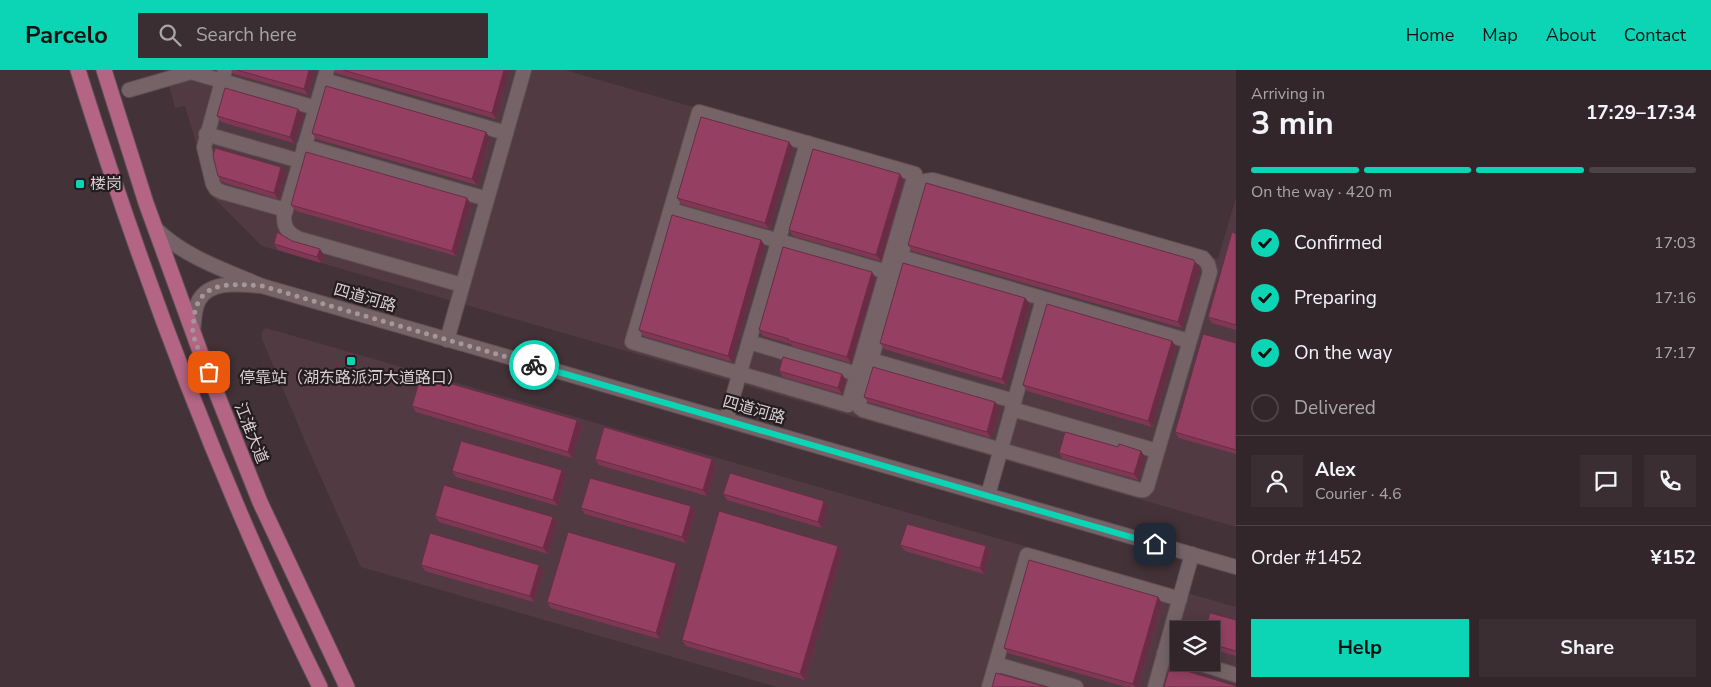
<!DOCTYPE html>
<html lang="en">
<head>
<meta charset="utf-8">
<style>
	body { margin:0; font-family:"Nunito Sans","Noto Sans SC",sans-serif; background:#3a2e32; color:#f1f3f6; height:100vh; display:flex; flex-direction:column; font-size:19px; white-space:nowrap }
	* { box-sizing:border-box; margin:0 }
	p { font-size:16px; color:#a8a5a8 }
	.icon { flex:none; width:28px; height:28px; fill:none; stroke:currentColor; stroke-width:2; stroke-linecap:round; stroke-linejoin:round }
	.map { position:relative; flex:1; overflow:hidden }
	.side { display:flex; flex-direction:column; background:#32262a; width:475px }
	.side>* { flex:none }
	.tools { position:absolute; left:1170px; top:551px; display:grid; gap:10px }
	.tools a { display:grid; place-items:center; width:50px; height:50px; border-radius:0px; background:#32262a; box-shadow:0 2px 12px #0003,0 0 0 1px #4d4347; font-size:25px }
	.pin { position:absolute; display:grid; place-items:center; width:42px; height:42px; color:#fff; margin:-21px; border-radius:10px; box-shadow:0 2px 8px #0006 }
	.courier { position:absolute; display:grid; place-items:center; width:50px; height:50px; margin:-25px; border:4px solid #0bd5b5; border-radius:50%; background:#fff; color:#222; box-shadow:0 1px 6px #0007 }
	.headline em { font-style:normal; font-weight:700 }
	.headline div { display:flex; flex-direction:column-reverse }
	.headline { display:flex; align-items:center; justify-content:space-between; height:85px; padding:0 15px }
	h1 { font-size:32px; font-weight:700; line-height:38px }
	.bar { display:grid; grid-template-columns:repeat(4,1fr); gap:8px 5px; align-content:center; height:60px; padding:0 15px }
	.bar i { height:6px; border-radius:4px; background:#4d4347 }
	.bar .on { background:#0bd5b5 }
	.bar p { grid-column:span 4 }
	.line { display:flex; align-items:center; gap:12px; padding:0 15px; border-top:1px solid #4d4347 }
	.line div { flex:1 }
	.round { display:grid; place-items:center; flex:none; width:52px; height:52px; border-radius:0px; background:#3a2e32 }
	ol { padding:0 15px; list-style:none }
	li { display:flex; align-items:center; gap:15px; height:55px }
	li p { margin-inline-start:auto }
	li .icon { padding:5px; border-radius:50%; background:#0bd5b5; color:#111; stroke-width:4 }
	li:last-child { color:#a8a5a8 }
	li i { width:28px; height:28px; border:2px solid #4d4347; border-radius:50% }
	.primary-button { display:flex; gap:10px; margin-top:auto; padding:10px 15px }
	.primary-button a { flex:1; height:58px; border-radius:0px; background:#0bd5b5; color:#111; font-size:20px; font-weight:700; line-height:58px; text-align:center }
	.primary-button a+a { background:#3a2e32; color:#f1f3f6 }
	header { display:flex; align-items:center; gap:30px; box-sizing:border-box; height:70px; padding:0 25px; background:#0bd5b5; color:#111 }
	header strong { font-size:24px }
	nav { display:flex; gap:28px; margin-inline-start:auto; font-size:18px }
	.search { width:350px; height:45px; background:#3a2e32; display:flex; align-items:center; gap:12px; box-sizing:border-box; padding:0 18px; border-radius:0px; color:#a8a5a8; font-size:19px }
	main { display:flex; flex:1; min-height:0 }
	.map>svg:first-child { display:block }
	.built { fill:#523a42; fill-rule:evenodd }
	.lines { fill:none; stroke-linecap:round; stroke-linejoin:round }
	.minor-casing { stroke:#5e5054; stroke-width:16 }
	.major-casing { stroke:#5e5054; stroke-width:17 }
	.minor { stroke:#756368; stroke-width:14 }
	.major { stroke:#b46584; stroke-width:15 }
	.wall { fill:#803754 }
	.shaded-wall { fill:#682d45 }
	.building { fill:#954062; stroke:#682d45 }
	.done { stroke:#a4979b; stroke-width:5; stroke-dasharray:0 9 }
	.route { stroke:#0bd5b5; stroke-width:6 }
	.poi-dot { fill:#0bd5b5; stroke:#241c1f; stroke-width:2 }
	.labels { text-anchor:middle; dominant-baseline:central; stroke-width:4.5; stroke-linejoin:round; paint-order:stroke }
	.poi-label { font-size:16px; fill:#d9ced1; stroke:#241c1f; text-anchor:start }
	.street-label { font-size:16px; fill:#d9ced1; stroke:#241c1f }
</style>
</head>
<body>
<header>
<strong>Parcelo</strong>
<div class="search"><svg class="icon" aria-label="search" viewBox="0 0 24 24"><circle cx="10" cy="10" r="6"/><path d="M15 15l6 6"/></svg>Search here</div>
<nav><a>Home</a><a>Map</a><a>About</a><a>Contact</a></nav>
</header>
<main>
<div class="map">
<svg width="1236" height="617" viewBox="0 0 1236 617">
	<rect width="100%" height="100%" fill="#433238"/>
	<g class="built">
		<polygon points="165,0 565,0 1218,189 1236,127 1236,457 262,176 212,126 185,36 175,38"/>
		<path d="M266,258L1236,537V617H777L361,497L310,383L262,269V262ZM1179,560H1211V592H1179Z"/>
	</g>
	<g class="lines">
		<g class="minor-casing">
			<g id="minor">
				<polyline points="225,0 204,77 213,114 216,119 222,122 286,140"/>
				<path d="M327,0L284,146C284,159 289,164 300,169L462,215"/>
				<polyline points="324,10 506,63"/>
				<polyline points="129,20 191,2 316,38"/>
				<polygon points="699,42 915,104 848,335 632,272"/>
				<polyline points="206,64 300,91"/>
				<polyline points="304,76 487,129"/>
				<polygon points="933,110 1203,188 1208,194 1210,202 1147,417 1144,420 1140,420 863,340 859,337 859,333 921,116 925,111"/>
				<polyline points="671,140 887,202"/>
				<path d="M155,158C184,187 225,200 262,216C242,215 211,209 199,230C194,239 194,252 193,262"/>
				<polyline points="901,187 1189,271"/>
				<polyline points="262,216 1236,497"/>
				<polyline points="447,270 524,0"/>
				<polyline points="749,272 857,304"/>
				<polyline points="871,290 1014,331"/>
				<polyline points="1012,339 1157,381"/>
				<polyline points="726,350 807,73"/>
				<polyline points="988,425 1043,229"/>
				<polyline points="1164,583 1179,588"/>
				<polyline points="1195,592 1236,605"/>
				<polyline points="996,594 1076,617"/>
				<polyline points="989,617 1027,485 1180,529"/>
				<polyline points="1155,617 1192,484"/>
			</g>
		</g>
		<g class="major-casing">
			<g id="major">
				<path d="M78,0C144,211 222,419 320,617"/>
				<polyline points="104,0 146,133 201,284 260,432 347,617"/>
			</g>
		</g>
		<use href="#minor" class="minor"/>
		<use href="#major" class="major"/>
	</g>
	<g class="wall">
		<polygon points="231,0 315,0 308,25 234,4"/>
		<polygon points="334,0 508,0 509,2 496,49 335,3"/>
		<polygon points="303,45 294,73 221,52 217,46"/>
		<polygon points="312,63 490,68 477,115 316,69"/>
		<polygon points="789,72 793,78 769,159 681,134 677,128"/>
		<polygon points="286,103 278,129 222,112 218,106"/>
		<polygon points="904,110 881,191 793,166 789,160"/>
		<polygon points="471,134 456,186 296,141 291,135"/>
		<polygon points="1236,164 1236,260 1212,253 1208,247"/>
		<polygon points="761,170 765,176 732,292 643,266 639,260"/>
		<polygon points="292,171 324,185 321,193 278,180 274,174"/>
		<polygon points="908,175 1200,197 1182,258 912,181"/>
		<polygon points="876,208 851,293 792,276 791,274 763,266 759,260"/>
		<polygon points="1025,228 1030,234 1006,315 884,279 880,273"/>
		<polygon points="1172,271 1176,277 1152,357 1027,321 1023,315"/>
		<polygon points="1236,273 1236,384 1179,368 1175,362"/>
		<polygon points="779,301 846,310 842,324 783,307"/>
		<polygon points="864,327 995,332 1000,338 991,368 868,332"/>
		<polygon points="412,336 577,350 582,356 572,388 416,342"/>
		<polygon points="1118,377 1141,381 1145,387 1138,410 1063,389 1059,383"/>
		<polygon points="595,389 712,389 716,395 707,426 599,395"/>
		<polygon points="452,401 566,405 558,436 456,407"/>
		<polygon points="723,424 828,437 822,458 727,430"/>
		<polygon points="691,436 695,442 686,473 585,444 581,438"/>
		<polygon points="435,446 557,453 548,484 439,452"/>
		<polygon points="900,475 986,476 990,482 984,504 905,481"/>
		<polygon points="842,482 805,610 686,576 682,570"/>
		<polygon points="676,493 680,499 660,569 551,538 547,532"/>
		<polygon points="421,495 539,495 543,501 534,532 425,501"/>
		<polygon points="1162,533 1138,617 1126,617 1008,583 1004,578"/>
		<polygon points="1236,550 1236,586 1211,579 1211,560"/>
	</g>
	<g class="shaded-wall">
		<polygon points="309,0 315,0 308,25 304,19"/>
		<polygon points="504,0 508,0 509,2 496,49 492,43"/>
		<polygon points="298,39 303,45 294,73 290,67"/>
		<polygon points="486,62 490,68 477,115 472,109"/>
		<polygon points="789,72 793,78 769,159 765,153"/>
		<polygon points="281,97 286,103 278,129 274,123"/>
		<polygon points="900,104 904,110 881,191 876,185"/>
		<polygon points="467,128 471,134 456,186 452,181"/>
		<polygon points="761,170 765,176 732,292 728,286"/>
		<polygon points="320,179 324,185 321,193 317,187"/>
		<polygon points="1195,192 1200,197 1182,258 1178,252"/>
		<polygon points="872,202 876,208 851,293 847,287"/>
		<polygon points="1025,228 1030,234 1006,315 1002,309"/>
		<polygon points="1172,271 1176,277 1152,357 1148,351"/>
		<polygon points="842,304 846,310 842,324 838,318"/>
		<polygon points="995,332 1000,338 991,368 987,362"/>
		<polygon points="577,350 582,356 572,388 568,382"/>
		<polygon points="1141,381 1145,387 1138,410 1134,404"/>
		<polygon points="712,389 716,395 707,426 703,420"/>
		<polygon points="562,400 566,405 558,436 553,430"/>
		<polygon points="824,431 828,437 822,458 818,452"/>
		<polygon points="691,436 695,442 686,473 682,467"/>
		<polygon points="553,447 557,453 548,484 543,478"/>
		<polygon points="838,476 842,482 805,610 800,604"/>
		<polygon points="986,476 990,482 984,504 980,498"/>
		<polygon points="676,493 680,499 660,569 656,563"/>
		<polygon points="539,495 543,501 534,532 530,526"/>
		<polygon points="1158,527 1162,533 1138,617 1135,617 1133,614"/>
	</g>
	<g class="building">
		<polygon points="237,0 309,0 304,19"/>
		<polygon points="343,0 504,0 492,43"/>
		<polygon points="326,16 486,62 472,109 312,63"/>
		<polygon points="225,18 298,39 290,67 217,46"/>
		<polygon points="701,47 789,72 765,153 677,128"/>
		<polygon points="215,78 281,97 274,123 218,106 213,86"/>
		<polygon points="813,79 900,104 876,185 789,160"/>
		<polygon points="306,82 467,128 452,181 291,135"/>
		<polygon points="926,113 1194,190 1195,192 1178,252 908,175"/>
		<polygon points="672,145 761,170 728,286 639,260"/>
		<polygon points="277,162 292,171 320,179 317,187 274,174"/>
		<polygon points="1232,162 1236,164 1236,255 1208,247"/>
		<polygon points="783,177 872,202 847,287 788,270 789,269 759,260"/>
		<polygon points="903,193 1025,228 1002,309 880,273"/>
		<polygon points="1047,234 1172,271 1148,351 1023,315"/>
		<polygon points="1203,264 1236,273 1236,380 1175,362"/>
		<polygon points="783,287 842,304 838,318 779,301"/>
		<polygon points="873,297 995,332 987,362 864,327"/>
		<polygon points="421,305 577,350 568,382 412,336"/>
		<polygon points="604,357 712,389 703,420 595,389"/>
		<polygon points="1065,362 1118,377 1119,374 1141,381 1134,404 1059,383"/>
		<polygon points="461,371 562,400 553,430 452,401"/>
		<polygon points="730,403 824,431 818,452 723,424"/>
		<polygon points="590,408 691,436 682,467 581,438"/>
		<polygon points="444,415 553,447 543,478 435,446"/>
		<polygon points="719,441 838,476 800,604 682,570"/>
		<polygon points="907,454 986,476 980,498 900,475"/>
		<polygon points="568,462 676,493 656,563 547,532"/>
		<polygon points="430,463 539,495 530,526 421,495"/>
		<polygon points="1029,490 1158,527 1133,614 1004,578"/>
		<polygon points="1210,543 1236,550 1236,581 1211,574 1211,560 1205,560"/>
		<polygon points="1170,596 1236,616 1236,617 1164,617"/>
		<polygon points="996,603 1047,617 992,617"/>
	</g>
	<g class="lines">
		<path class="done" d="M209,302C204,290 195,276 193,262C192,258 194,252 194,247C199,209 233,214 262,216L534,295"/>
		<polyline class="route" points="534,295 1155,474"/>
	</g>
	<g class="poi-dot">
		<rect x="75" y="109" width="10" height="10" rx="2.5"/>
		<rect x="346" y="286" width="10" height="10" rx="2.5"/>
	</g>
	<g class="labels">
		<g class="poi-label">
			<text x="90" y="114">楼岗</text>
			<text x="351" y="308" text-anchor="middle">停靠站（湖东路派河大道路口）</text>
		</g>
		<g class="street-label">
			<text transform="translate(365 228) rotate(16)">四道河路</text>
			<text transform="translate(754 340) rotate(16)">四道河路</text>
			<text transform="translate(251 363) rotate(68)">江淮大道</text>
		</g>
	</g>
</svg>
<div class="tools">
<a><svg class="icon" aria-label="layers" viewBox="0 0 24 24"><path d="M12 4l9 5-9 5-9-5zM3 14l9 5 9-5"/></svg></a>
</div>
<div class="pin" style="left:209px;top:302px;background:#ea580c"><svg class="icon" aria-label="bag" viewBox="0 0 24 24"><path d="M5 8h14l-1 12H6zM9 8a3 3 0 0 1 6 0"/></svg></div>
<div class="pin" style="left:1155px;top:474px;background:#1f2937"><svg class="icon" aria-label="home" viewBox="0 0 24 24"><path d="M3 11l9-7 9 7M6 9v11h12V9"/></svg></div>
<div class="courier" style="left:534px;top:295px"><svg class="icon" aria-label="bike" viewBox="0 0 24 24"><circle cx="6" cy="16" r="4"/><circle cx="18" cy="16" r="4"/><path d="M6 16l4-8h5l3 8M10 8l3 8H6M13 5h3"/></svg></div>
</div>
<section class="side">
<div class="headline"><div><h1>3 min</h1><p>Arriving in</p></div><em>17:29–17:34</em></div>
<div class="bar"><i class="on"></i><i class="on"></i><i class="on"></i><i></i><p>On the way · 420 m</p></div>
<ol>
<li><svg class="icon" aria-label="check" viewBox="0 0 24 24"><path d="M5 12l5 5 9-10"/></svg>Confirmed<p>17:03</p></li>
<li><svg class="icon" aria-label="check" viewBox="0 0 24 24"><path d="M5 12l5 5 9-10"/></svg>Preparing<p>17:16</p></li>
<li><svg class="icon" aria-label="check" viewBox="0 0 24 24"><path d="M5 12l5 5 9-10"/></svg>On the way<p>17:17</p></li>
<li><i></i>Delivered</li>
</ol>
<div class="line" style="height:90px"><a class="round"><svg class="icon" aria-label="person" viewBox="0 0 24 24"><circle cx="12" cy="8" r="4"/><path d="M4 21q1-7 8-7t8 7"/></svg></a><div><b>Alex</b><p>Courier · 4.6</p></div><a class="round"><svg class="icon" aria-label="chat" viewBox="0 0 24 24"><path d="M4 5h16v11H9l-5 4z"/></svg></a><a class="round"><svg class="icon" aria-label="phone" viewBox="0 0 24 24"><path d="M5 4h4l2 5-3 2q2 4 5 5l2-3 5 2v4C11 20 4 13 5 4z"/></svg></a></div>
<div class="line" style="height:65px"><div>Order #1452</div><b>¥152</b></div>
<div class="primary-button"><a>Help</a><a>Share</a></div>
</section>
</main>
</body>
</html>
